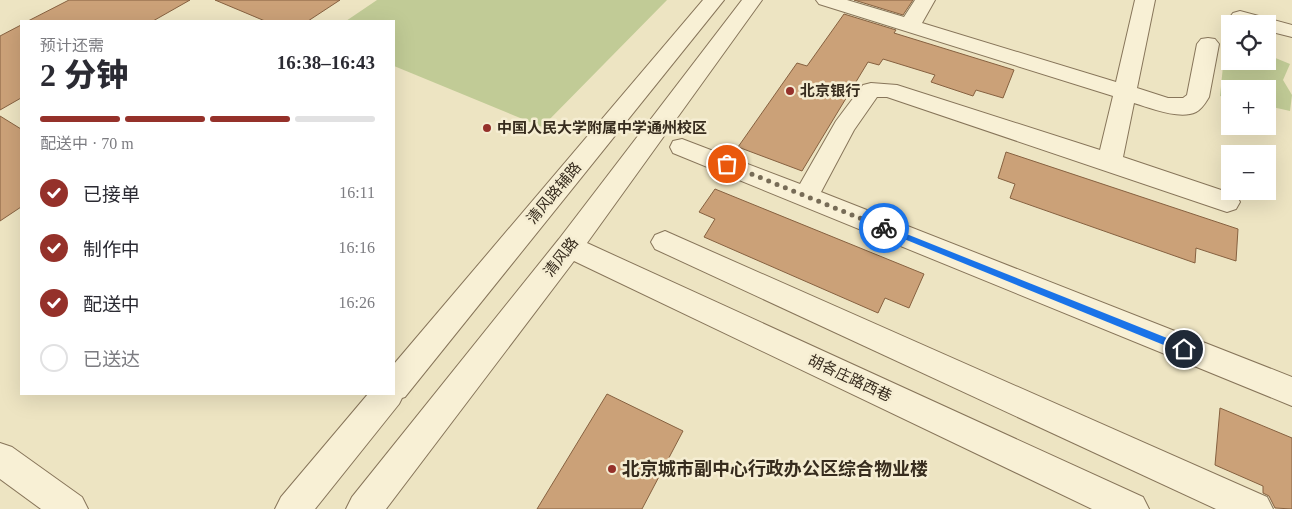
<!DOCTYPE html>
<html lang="zh">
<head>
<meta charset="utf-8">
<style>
	body { margin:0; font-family:"Times New Roman","Noto Sans SC",serif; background:#f2f2f3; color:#2b2b33; height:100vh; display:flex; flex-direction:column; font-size:19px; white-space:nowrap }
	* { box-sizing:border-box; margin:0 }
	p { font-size:16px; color:#7c7c81 }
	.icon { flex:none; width:28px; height:28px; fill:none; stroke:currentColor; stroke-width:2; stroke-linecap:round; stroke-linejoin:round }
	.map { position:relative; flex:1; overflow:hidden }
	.details { position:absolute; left:20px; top:20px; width:375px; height:375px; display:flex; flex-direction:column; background:#fff; border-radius:0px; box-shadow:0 5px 20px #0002 }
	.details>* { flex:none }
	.controls { position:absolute; left:1221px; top:15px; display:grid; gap:10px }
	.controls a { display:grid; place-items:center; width:55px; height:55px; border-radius:0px; background:#fff; box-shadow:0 5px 20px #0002; font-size:25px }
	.pin { position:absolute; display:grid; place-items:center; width:42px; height:42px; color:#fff; margin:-21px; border:2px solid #fff; border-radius:50%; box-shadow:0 1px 5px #0007 }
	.courier { position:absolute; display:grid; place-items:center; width:50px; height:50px; margin:-25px; border:4px solid #1a73e8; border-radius:50%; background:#fff; color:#222; box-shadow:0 1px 6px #0007 }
	.headline em { font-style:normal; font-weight:800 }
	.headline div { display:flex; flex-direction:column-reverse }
	.headline { display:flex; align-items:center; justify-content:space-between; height:85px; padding:0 20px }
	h1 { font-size:32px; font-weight:800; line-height:38px }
	.bar { display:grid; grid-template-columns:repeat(4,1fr); gap:8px 5px; align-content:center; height:60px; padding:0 20px }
	.bar i { height:6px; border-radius:4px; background:#e1e1e2 }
	.bar .on { background:#95312a }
	.bar p { grid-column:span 4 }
	ol { padding:0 20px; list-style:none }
	li { display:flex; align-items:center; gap:15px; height:55px }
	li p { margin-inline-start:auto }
	li .icon { padding:5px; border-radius:50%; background:#95312a; color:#fff; stroke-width:4 }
	li:last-child { color:#7c7c81 }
	li i { width:28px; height:28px; border:2px solid #e1e1e2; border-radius:50% }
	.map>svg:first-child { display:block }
	.green { fill:#c1cb96 }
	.building { fill:#cba178; stroke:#866140 }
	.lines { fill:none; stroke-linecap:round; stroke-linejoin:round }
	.minor-casing { stroke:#87755a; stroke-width:2 }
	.minor { fill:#f8f0d5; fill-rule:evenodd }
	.route { fill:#1a73e8 }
	.done { stroke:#776c57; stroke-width:5; stroke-dasharray:0 9 }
	.poi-dot { fill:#95312a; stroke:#f5edd2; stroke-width:2 }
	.labels { text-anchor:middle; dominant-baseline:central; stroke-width:5; stroke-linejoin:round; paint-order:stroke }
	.poi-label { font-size:15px; font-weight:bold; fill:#372c1e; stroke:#f5edd2; text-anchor:start }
	.street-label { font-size:15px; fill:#372c1e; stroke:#f5edd2 }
	.near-poi-label { font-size:18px; font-weight:bold; fill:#372c1e; stroke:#f5edd2; text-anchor:start }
</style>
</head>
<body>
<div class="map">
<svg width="1292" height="509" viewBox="0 0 1292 509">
	<rect width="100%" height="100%" fill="#ede4c2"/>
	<g class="green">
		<polygon points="377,0 667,0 542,127 394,66 394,21 346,21"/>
		<polygon points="1226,36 1230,36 1230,61 1268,61 1268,55 1290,64 1283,80 1292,95 1290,111 1268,106 1268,89 1230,89 1230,98 1220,96"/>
	</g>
	<g class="building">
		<polygon points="69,0 190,0 153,21 28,21"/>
		<polygon points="215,0 340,0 308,21 265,21"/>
		<polygon points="854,0 913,0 903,15"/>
		<polygon points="844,14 896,30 894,33 1014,70 1003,98 976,90 973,96 931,82 935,75 883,59 879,65 868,62 802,171 738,147 797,63 807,66"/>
		<polygon points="21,25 21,98 0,110 0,36"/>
		<polygon points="0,116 21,129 21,207 0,221"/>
		<polygon points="1006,152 1238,229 1236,261 1196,248 1195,263 1010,198 1015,184 998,178"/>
		<polygon points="715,189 924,274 909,308 885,298 878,313 704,237 715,219 699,212"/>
		<polygon points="607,394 683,431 642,509 537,509"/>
		<polygon points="1220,408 1292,438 1292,509 1275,508 1269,496 1263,493 1263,486 1215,465"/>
	</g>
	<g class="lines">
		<g class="minor-casing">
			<g id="minor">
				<polygon points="703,0 724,0 405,397 402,398 399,404 315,509 275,509 281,497 368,394 394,394 394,364"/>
				<polygon points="742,0 762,0 587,243 1143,497 1149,509 1092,509 574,261 386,509 346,509 352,497 559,239"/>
				<path d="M816,0H847L904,17L915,0H935L922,23L1116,82L1135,0H1155L1137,88L1168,98H1183L1187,95L1197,44L1201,39L1208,38L1215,39L1219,44L1209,97C1206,102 1202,109 1196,112C1180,120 1150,108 1134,103L1123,157L1236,195L1240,202L1236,209L1227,212L1218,209L887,97H877L854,130L821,192L1292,377V406L673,153L670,147L673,141L682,139L800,184L836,121L863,85L871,83L897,85L1100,150L1113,96L819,4Z"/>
				<path d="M1240,11L1292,25V37L1268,31V24C1256,24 1237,28 1230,17L1233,13Z"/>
				<polygon points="665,231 1267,497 1273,509 1216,509 655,249 651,242 655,235"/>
				<polygon points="0,443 12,447 82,497 88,509 41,509 0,479"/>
			</g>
		</g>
		<use href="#minor" class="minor"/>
	</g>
	<polygon class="route" points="884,225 1187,346 1188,349 1187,352 1181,352 882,230 881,228"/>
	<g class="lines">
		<polyline class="done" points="727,164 884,228"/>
	</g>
	<g class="poi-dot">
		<circle cx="790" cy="91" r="5"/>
		<circle cx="487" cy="128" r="5"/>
		<circle cx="612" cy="469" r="5"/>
	</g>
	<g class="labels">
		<g class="poi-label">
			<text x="800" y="91">北京银行</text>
			<text x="497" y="128">中国人民大学附属中学通州校区</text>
		</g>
		<g class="street-label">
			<text transform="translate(554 193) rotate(-50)">清风路辅路</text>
			<text transform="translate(561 257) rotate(-52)">清风路</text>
			<text transform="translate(850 378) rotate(25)">胡各庄路西巷</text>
		</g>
		<g class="near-poi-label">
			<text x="622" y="469">北京城市副中心行政办公区综合物业楼</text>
		</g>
	</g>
</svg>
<div class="controls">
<a><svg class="icon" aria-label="locate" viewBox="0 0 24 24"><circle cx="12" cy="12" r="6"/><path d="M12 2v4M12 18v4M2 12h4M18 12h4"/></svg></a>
<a>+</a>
<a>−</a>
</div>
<div class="pin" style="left:727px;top:164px;background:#ea580c"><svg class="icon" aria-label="bag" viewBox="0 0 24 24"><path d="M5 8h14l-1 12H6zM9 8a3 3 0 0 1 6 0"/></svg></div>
<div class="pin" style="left:1184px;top:349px;background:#1f2937"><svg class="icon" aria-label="home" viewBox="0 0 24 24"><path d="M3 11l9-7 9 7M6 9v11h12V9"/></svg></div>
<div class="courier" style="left:884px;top:228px"><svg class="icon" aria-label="bike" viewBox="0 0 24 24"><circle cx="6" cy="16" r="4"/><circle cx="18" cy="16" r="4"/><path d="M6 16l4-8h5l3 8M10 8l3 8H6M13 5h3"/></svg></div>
<section class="details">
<div class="headline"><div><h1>2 分钟</h1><p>预计还需</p></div><em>16:38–16:43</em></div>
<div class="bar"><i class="on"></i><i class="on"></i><i class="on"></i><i></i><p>配送中 · 70 m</p></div>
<ol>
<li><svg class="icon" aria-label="check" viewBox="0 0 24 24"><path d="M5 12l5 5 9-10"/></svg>已接单<p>16:11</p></li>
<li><svg class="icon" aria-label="check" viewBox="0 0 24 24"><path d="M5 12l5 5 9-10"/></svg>制作中<p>16:16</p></li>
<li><svg class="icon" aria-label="check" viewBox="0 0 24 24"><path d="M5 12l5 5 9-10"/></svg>配送中<p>16:26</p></li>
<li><i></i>已送达</li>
</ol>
</section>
</div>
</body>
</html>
